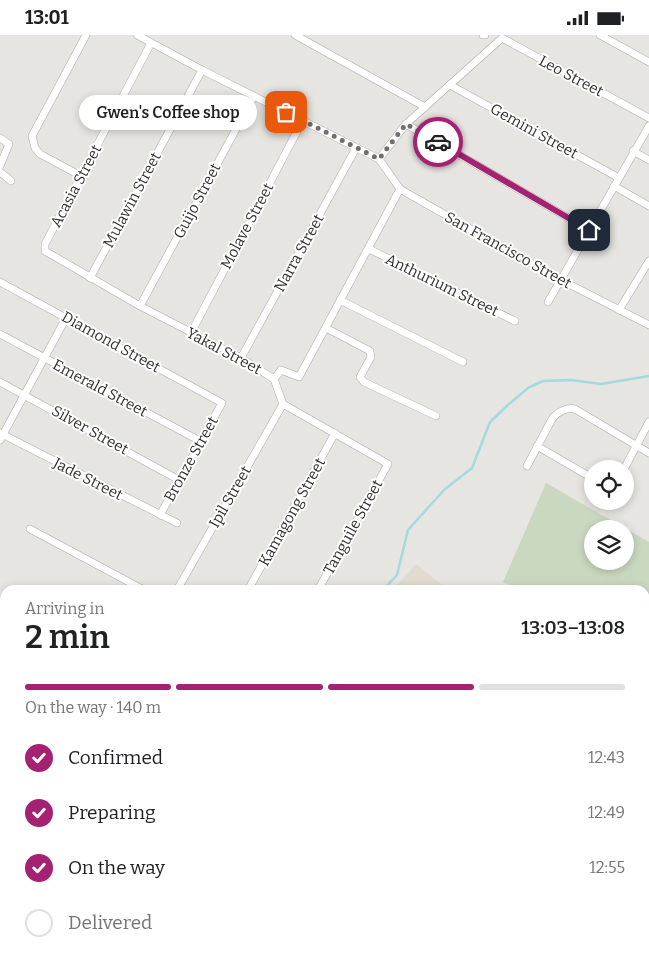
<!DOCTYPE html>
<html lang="en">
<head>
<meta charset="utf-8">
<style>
	body { margin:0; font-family:Bitter,serif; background:#f6f6f6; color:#202124; height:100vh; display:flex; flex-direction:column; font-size:19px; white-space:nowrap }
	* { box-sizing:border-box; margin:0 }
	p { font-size:16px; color:#757577 }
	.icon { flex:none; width:28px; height:28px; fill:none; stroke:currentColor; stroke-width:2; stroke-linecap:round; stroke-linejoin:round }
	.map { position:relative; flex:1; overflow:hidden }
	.drawer { position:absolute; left:0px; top:550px; width:650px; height:375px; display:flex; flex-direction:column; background:#fff; border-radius:15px 15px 0 0; box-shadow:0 2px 8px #0003 }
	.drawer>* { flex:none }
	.controls { position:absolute; left:584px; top:425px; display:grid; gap:10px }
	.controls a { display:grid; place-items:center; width:50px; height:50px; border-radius:50%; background:#fff; box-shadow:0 2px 8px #0003; font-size:25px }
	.pin { position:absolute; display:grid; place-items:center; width:42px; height:42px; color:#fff; margin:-21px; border-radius:10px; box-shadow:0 2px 8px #0006 }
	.courier { position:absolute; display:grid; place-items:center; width:50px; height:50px; margin:-25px; border:4px solid #a42271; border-radius:50%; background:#fff; color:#222; box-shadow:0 1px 6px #0007 }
	.bubble { position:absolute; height:35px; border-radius:18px; background:#fff; box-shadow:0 2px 8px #0003; font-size:16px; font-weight:600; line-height:35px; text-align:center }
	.summary em { font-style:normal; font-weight:600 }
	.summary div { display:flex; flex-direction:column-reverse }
	.summary { display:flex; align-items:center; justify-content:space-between; height:85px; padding:0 25px }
	h1 { font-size:32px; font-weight:600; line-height:38px }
	.bar { display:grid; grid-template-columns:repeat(4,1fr); gap:8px 5px; align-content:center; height:60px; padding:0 25px }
	.bar i { height:6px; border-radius:4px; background:#e0e0e0 }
	.bar .on { background:#a42271 }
	.bar p { grid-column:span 4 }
	ol { padding:0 25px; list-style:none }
	li { display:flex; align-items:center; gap:15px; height:55px }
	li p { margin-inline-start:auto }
	li .icon { padding:5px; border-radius:50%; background:#a42271; color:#fff; stroke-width:4 }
	li:last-child { color:#757577 }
	li i { width:28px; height:28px; border:2px solid #e0e0e0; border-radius:50% }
	.status { display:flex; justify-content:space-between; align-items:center; height:35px; padding:0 25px; background:#fff; direction:ltr }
	.status svg { height:14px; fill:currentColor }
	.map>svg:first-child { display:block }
	.built { fill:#e1dbd0 }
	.green { fill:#cbd8c0; fill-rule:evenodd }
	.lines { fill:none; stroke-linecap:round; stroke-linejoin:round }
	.stream { stroke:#a3dae0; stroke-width:2.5 }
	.street-casing { stroke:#aaa8a5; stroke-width:8 }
	.street { stroke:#fff; stroke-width:7 }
	.done { stroke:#716f6d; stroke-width:5; stroke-dasharray:0 9 }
	.route { stroke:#a42271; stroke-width:6 }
	.labels { text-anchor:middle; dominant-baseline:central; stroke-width:4; stroke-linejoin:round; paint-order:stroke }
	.street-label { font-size:15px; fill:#31302f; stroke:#fff }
</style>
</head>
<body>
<div class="status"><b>13:01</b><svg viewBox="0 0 49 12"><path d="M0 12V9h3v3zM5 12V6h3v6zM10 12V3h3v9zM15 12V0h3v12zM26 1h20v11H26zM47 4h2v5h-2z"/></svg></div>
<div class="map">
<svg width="649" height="925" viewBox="0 0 649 925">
	<rect width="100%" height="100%" fill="#e7e5e1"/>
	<g class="built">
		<polygon points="416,529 448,555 393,555"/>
		<polygon points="413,920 590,920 600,925 409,925"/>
	</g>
	<path class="green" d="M546,448L649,507V609L645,612V555H519L503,547ZM592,494H625V526H592Z"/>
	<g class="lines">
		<g class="stream">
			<polyline points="383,555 397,540 408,495 444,455 472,433 490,387 509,369 528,353 543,346 571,345 601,349 649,341"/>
			<polyline points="0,862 5,853"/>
		</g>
		<g class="street-casing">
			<g id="street">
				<polyline points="137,0 202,35 379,124 400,154 412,161 561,245 649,290"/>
				<polyline points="295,0 425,72"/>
				<polyline points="483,0 485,0"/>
				<polyline points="600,0 649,27"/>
				<polyline points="151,8 45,209 45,216 140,271 241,323 274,344 283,369 388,429 318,555"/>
				<polyline points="450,50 619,143"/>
				<polyline points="406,89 589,195"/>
				<polyline points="0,103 9,109 0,131"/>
				<polyline points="633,116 649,125"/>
				<polyline points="379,124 406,89 502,3 649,83"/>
				<polyline points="0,137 11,146"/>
				<polyline points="81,141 40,119 35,113 32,101 86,0"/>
				<polyline points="614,151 649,171"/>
				<polyline points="369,214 515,286"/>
				<polyline points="90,243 202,35"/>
				<polyline points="0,247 222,368 160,480"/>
				<polyline points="340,265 463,327"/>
				<polyline points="548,267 649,91"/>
				<polyline points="140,271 254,61"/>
				<polyline points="619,275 649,226"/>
				<polyline points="326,293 370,316 371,322 360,342 364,347 436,381"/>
				<polyline points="191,298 303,85"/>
				<polyline points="0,299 200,406"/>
				<polyline points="241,323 356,113"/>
				<polyline points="274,344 281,335 299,342 400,154"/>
				<polyline points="0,347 179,445"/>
				<polyline points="0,398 177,488"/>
				<polyline points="0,405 66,283"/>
				<polyline points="537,411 592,443"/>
				<path d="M527,431L552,384C557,377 567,372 575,374L649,418"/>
				<polyline points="624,434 649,387"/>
				<polyline points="30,494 144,555"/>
				<polyline points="177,555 283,369"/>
				<polyline points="248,555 335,398"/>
				<polyline points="645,784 649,785"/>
				<polyline points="592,920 601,925"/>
			</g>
		</g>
		<use href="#street" class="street"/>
	</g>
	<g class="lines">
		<polyline class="done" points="286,77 379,124 406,89 438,107"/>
		<polyline class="route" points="438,107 589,195"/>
	</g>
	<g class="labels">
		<g class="street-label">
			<text transform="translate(571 41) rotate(28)">Leo Street</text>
			<text transform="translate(534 96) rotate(29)">Gemini Street</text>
			<text transform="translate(76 151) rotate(-62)">Acasia Street</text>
			<text transform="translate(132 165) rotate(-62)">Mulawin Street</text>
			<text transform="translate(197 166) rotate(-62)">Guijo Street</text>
			<text transform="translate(247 191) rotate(-62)">Molave Street</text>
			<text transform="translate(508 215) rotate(29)">San Francisco Street</text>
			<text transform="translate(299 218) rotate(-61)">Narra Street</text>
			<text transform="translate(442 250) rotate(26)">Anthurium Street</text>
			<text transform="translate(111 307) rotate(29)">Diamond Street</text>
			<text transform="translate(224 316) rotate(28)">Yakal Street</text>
			<text transform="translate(100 353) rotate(28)">Emerald Street</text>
			<text transform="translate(90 395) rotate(29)">Silver Street</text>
			<text transform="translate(191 424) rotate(-61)">Bronze Street</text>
			<text transform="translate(88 444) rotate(27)">Jade Street</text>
			<text transform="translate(230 462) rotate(-60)">Ipil Street</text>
			<text transform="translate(292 477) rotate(-61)">Kamagong Street</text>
			<text transform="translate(353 492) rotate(-61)">Tanguile Street</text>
		</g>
	</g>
</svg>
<div class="controls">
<a><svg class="icon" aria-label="locate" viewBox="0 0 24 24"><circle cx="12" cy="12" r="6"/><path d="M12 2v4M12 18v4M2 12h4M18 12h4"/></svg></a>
<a><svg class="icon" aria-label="layers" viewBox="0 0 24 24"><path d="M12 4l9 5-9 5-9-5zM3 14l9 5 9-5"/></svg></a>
</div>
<div class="pin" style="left:286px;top:77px;background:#ea580c"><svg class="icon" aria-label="bag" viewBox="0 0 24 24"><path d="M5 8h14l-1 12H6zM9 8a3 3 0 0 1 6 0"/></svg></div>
<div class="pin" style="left:589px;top:195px;background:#1f2937"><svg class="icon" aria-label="home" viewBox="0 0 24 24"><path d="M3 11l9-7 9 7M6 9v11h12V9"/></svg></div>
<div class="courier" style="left:438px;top:107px"><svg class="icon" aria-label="car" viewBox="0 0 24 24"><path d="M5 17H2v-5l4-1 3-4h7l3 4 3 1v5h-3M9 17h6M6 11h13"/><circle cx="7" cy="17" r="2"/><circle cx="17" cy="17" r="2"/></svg></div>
<div class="bubble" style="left:79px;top:60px;width:178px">Gwen's Coffee shop</div>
<section class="drawer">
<div class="summary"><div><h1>2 min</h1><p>Arriving in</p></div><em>13:03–13:08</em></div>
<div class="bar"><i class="on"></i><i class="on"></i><i class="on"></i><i></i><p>On the way · 140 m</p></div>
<ol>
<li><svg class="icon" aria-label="check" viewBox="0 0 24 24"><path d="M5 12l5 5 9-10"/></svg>Confirmed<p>12:43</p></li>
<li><svg class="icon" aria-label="check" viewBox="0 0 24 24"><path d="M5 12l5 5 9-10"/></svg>Preparing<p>12:49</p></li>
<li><svg class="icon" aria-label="check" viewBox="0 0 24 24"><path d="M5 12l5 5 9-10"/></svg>On the way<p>12:55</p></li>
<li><i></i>Delivered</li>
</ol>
</section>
</div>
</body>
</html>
